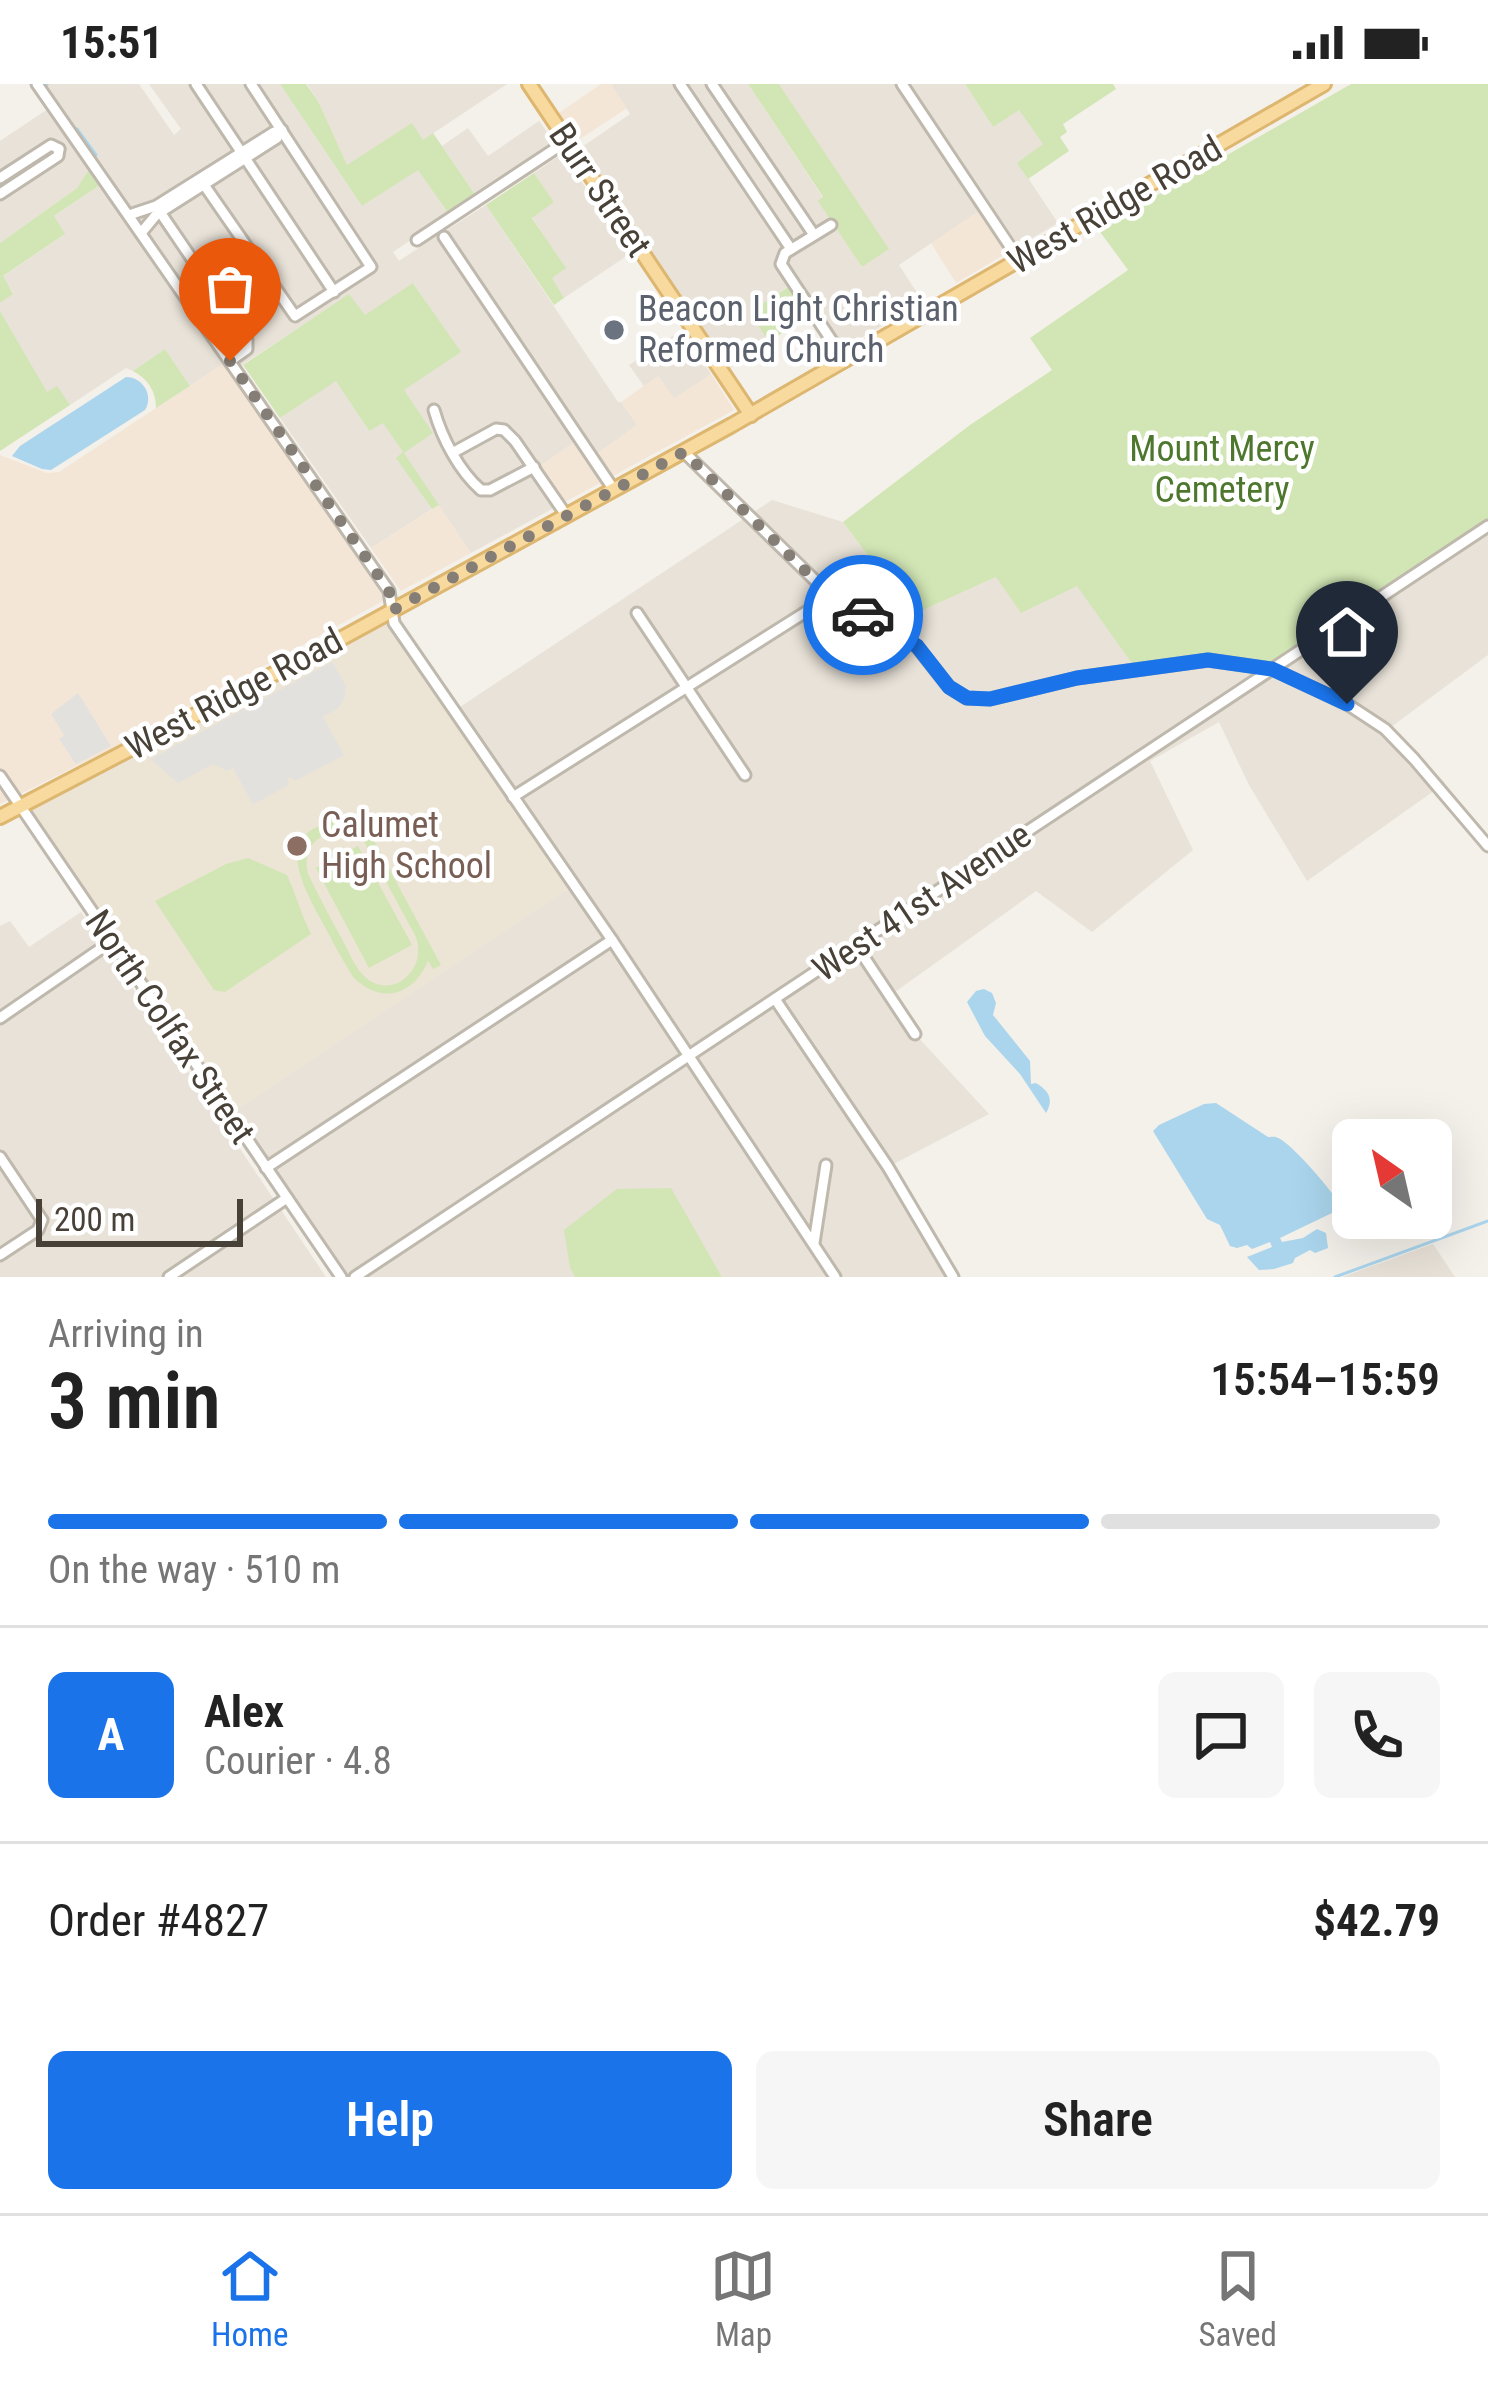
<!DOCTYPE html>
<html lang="en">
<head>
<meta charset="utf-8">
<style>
	body { margin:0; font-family:"Roboto Condensed",sans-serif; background:#f6f6f6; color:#222; height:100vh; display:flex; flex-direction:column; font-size:45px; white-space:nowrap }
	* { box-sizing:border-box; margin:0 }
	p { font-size:39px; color:#767676 }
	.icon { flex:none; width:66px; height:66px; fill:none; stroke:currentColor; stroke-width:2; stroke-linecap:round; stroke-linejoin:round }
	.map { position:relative; height:1193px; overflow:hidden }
	.panel { display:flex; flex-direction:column; background:#fff; flex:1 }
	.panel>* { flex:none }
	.needle { width:78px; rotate:326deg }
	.tools { position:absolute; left:1332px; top:1035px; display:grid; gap:24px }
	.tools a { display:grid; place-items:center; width:120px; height:120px; border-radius:18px; background:#fff; box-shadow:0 12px 48px #0002; font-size:60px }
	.scale { position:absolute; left:36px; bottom:30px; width:207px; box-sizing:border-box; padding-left:12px; border:6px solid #484138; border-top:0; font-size:33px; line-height:42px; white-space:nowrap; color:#484138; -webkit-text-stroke:9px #fff; paint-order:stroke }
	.pin { position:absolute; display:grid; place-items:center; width:102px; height:102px; color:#fff; margin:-123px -51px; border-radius:50% 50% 50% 0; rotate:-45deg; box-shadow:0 0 12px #0007 }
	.pin .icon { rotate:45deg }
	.courier { position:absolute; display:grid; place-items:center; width:120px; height:120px; margin:-60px; border:9px solid #1a73e8; border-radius:50%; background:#fff; color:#222; box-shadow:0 3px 15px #0007 }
	.overview em { font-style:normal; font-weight:600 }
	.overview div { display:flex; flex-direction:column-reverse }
	.overview { display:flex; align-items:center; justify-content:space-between; height:204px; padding:0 48px }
	h1 { font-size:78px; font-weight:600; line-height:90px }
	.bar { display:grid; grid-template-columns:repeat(4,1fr); gap:18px 12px; align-content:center; height:144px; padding:0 48px }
	.bar i { height:15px; border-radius:9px; background:#e0e0e0 }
	.bar .on { background:#1a73e8 }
	.bar p { grid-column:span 4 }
	.line { display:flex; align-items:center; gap:30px; padding:0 48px; border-top:3px solid #e0e0e0 }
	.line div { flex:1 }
	.round { display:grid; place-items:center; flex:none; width:126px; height:126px; border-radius:18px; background:#f6f6f6 }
	.action { display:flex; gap:24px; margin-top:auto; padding:24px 48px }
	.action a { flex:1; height:138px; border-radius:18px; background:#1a73e8; color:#fff; font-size:48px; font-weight:600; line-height:138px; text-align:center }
	.action a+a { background:#f6f6f6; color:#222 }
	.status { display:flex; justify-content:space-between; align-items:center; height:84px; padding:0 60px; background:#fff; direction:ltr }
	.status svg { height:33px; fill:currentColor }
	.tabs { display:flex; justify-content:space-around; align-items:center; height:168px; border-top:3px solid #e0e0e0; background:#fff; font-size:33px; color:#767676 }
	.tabs a { display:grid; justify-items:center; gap:6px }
	.tabs .on { color:#1a73e8 }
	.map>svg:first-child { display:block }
	.residential { fill:#e8e2d8 }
	.commercial { fill:#f4e6d7 }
	.education { fill:#ece4d5 }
	.green { fill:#d2e6b5; fill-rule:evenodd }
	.parking { fill:#e3e1de }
	.water { fill:#aad5ed }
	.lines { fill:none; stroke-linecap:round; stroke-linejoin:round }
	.stream { stroke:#aad5ed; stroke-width:3 }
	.minor-casing { stroke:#bfb8ad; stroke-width:15 }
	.major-casing { stroke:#ddb66f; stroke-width:18 }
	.minor { stroke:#fff; stroke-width:9 }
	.major { stroke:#f8da9f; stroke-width:12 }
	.done { stroke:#847e76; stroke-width:12; stroke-dasharray:0 21.6 }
	.route { stroke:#1a73e8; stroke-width:15 }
	.worship-dot { fill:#6b7280; stroke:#fff; stroke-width:4.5 }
	.education-dot { fill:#8d6e63; stroke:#fff; stroke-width:4.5 }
	.labels { text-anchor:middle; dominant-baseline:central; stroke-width:9; stroke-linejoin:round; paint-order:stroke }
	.street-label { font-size:36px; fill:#484138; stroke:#fff }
	.worship-label { font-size:36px; fill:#5b616d; stroke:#fff; text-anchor:start }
	.park-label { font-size:36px; fill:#4e772e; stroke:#fff }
	.education-label { font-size:36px; fill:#785e54; stroke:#fff; text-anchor:start }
</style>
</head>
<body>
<div class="status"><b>15:51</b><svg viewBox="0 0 49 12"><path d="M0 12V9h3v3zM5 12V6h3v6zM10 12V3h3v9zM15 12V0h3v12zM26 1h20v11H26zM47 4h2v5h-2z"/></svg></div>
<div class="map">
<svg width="1488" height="1193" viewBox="0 0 1488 1193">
	<rect width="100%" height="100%" fill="#f4f0ea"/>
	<g class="residential">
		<polygon points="44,0 139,0 174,51 181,45 149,0 280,0 362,122 418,85 449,130 393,168 399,177 438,151 576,357 539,383 563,419 471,469 403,369 397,374 432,425 371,464 280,334 336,296 368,346 383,338 433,350 403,306 460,268 414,200 364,232 349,211 240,282"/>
		<polygon points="307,0 507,0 423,56 412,40 347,82 318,17"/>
		<polygon points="611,0 748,0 823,114 819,117 862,183 888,165 779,0 895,0 979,127 899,181 923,218 833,270 787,203 749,228 769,258 730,284 582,63 630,30"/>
		<polygon points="910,0 965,0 993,43 1019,25 1044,61 1018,79 1058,139 1019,162"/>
		<polygon points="48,25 89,85 77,104 0,159 0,57"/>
		<polygon points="539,37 555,59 476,112 442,62 468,44 488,72"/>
		<polygon points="562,70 631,169 564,214 551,194 565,184 532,133 554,118 534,89"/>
		<polygon points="100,101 224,279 190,302 165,265 133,287 126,284 70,321 57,303 47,309 0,227 0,219 13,209 2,193 64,151 53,133"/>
		<polygon points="486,121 618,318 621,318 637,341 598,369 447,146"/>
		<polygon points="682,246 711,290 674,315 659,293 644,302 629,281"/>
		<polygon points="772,416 843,438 912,531 996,493 1077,502 1202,573 1230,573 1270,582 1488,440 1488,571 1391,643 1445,699 1307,797 1249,701 1219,638 1150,677 1193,766 1092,848 1036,807 895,908 855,857 691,964 460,623"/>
		<polygon points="574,801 688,972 856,861 915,950 989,1030 888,1083 953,1193 722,1193 670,1104 570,1184 575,1193 341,1193 230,1030"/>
		<polygon points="81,828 326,1193 0,1193 0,842 10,837 29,863"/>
		<polygon points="1433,1160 1455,1193 1342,1193"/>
	</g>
	<g class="commercial">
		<polygon points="601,0 611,0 627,24 577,57 559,29"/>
		<polygon points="979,127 1007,169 956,199 931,159"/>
		<polygon points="224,279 384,513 383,517 119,661 0,720 0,371 47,389 59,388"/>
		<polygon points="711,290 734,326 613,392 598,369 637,341 621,318 658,292 674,314"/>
		<polygon points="576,357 601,395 600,399 563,419 539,382"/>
		<polygon points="439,421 471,469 401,507 371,464"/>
	</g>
	<polygon class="education" points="393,526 394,539 574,801 230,1030 21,722"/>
	<g class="green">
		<polygon points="280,0 306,0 318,17 347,81 412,39 423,56 433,49 476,112 449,130 418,86 362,122"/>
		<polygon points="748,0 779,0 889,165 862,183 818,117 823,113"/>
		<polygon points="965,0 1113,0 1116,5 1063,40 1067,48 1060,53 1069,67 1028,95 1017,79 1043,60 1019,26 993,43"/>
		<polygon points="1351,0 1488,0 1488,440 1270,582 1230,573 1133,581 1077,502 1021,529 996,493 912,531 843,438 970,341 1052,286 1030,254 1128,186 1098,145"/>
		<polygon points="89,85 100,101 54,132 65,150 3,192 13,210 0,219 0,159 77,104"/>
		<polygon points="534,89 554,118 532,134 566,184 552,194 564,214 554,221 486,121"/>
		<polygon points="413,199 461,268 404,306 433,349 404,369 439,421 432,425 396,374 403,368 383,339 369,347 336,297 280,334 243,281 349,210 365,231"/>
		<polygon points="788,203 807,232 769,258 749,228"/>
		<polygon points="0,227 47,308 57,302 70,321 0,367"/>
		<path d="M165,265L190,302L156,324C156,307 148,295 133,287Z"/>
		<path d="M338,737L357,741L372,753L441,881L433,885L428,877C413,912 381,921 353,893C341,874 331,854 320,834C301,798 273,747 338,737ZM333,747L353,749L365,759L416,853C428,888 389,919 362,890C354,881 349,868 343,857C331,835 319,813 308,790C303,769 312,754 333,747Z"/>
		<polygon points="358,762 412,861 369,884 316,784"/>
		<path d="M248,774L287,791C297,813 300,828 311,850L225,908L214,906L155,817L226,780Z"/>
		<polygon points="671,1104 722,1193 575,1193 570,1184 564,1146 617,1105"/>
	</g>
	<g class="parking">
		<polygon points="332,578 346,602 344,615 338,624 323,633 344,671 295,697 290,693 287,695 289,701 259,717 253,720 233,684 227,687 213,680 178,699 151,675"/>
		<polygon points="78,609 111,662 76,680 59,655 64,651 51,630"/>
	</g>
	<g class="water">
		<path d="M126,293C143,293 154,312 145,326L51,386L42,385L12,372L20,362Z"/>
		<path d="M984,905L992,909L996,919L993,931L1030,977L1031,1000L1036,999C1049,1007 1054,1015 1046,1029L1020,990L985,952L967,918L976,907Z"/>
		<path d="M1216,1019L1268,1053C1272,1053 1275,1052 1278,1054C1290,1058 1334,1108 1339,1120L1334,1128L1280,1154L1282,1158L1303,1154L1317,1145L1326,1149L1328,1164L1315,1169L1310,1166L1295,1174L1293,1179L1274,1185L1259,1186L1247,1173L1272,1163L1270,1158L1252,1165L1247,1161L1237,1164L1230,1162L1220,1141L1207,1135L1153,1047L1159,1041L1204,1020Z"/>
	</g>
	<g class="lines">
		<g class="stream">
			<polyline points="46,0 47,1"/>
			<polyline points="77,45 96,71"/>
			<polyline points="1335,1193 1488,1137"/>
		</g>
		<g class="minor-casing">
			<g id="minor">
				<polyline points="37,0 389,507 394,539 612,856 835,1193"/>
				<polyline points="196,0 334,208"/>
				<polyline points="680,0 791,165"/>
				<polyline points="712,0 814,151"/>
				<polyline points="902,0 1019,176"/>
				<polyline points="0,94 51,61 59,65"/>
				<polyline points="200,95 295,232 371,183 251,0"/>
				<polyline points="0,110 58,72 59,65"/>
				<polyline points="160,128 247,256 247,265 230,277"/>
				<polyline points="129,131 156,122 274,48 282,46"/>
				<polyline points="831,141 785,169 781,180 845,277"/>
				<polyline points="141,149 156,131 277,54 279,48"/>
				<polyline points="444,153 614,406"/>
				<polyline points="417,156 567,57"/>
				<path d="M434,326C442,354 459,387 481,406H490L534,383"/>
				<polyline points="454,368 496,345 504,346 515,357 566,431"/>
				<polyline points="684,368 831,512 917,563 949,603 966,614 990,615 1077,594 1208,576 1272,585 1347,620 1385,645 1414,675 1488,762"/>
				<polyline points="637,529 745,691"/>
				<polyline points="0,692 341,1193"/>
				<polyline points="513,713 831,512"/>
				<polyline points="856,861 915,950"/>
				<polyline points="775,915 888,1083 953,1193"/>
				<polyline points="0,934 112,857"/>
				<polyline points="0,1073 42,1136 38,1146 0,1171"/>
				<polyline points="266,1084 612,856"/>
				<polyline points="814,1159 826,1081"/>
				<polyline points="169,1193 287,1114"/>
				<polyline points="355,1193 1488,442"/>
			</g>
		</g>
		<g class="major-casing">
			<g id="major">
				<polyline points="529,0 751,331"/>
				<polyline points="0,733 333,559 732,341 1324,0"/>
			</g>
		</g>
		<use href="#minor" class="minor"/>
		<use href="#major" class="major"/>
	</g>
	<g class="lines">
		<polyline class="done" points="230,277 389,507 393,526 684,368 831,512 863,531"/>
		<polyline class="route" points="863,531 917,562 949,603 967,614 990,615 1077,594 1208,576 1272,585 1347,620"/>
	</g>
	<circle class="worship-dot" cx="614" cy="246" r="12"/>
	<circle class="education-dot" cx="297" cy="762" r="12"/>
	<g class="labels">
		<g class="street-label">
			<text transform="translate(600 106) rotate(56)">Burr Street</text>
			<text transform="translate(1115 121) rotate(-30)">West Ridge Road</text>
			<text transform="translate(234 610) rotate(-28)">West Ridge Road</text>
			<text transform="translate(922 818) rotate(-34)">West 41st Avenue</text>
			<text transform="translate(170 943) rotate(56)">North Colfax Street</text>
		</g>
		<g class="worship-label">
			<text x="638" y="225">Beacon Light Christian<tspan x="638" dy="41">Reformed Church</tspan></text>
		</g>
		<g class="park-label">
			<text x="1222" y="365">Mount Mercy<tspan x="1222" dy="41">Cemetery</tspan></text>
		</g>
		<g class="education-label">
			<text x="321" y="741">Calumet<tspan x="321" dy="41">High School</tspan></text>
		</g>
	</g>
</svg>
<div class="tools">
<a><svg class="needle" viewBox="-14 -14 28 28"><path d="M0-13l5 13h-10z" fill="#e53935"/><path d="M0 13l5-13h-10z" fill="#767676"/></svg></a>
</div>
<div class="scale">200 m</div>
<div class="pin" style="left:230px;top:277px;background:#ea580c"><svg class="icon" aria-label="bag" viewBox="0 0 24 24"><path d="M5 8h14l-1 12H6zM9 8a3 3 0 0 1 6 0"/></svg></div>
<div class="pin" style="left:1347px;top:620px;background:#1f2937"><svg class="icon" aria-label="home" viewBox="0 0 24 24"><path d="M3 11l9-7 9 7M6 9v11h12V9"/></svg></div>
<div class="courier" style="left:863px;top:531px"><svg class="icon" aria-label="car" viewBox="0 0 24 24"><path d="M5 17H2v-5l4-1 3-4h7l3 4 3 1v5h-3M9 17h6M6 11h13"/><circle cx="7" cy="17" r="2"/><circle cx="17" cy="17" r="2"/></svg></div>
</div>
<section class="panel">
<div class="overview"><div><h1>3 min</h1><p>Arriving in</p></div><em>15:54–15:59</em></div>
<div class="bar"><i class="on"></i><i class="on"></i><i class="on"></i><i></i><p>On the way · 510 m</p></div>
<div class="line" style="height:216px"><b class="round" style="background:#1a73e8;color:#fff">A</b><div><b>Alex</b><p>Courier · 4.8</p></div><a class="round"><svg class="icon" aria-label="chat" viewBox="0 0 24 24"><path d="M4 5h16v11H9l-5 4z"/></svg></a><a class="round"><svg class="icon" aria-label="phone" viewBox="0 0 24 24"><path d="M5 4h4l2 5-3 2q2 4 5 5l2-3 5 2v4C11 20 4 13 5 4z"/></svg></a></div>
<div class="line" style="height:156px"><div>Order #4827</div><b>$42.79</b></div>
<div class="action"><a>Help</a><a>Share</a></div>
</section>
<nav class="tabs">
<a class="on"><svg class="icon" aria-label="home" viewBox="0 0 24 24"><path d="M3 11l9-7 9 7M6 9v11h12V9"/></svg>Home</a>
<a><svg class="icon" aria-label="map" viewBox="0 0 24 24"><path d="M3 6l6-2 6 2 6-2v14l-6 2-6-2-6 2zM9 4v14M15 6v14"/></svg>Map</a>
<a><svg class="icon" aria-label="saved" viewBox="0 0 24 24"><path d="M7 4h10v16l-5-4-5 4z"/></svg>Saved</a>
</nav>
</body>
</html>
